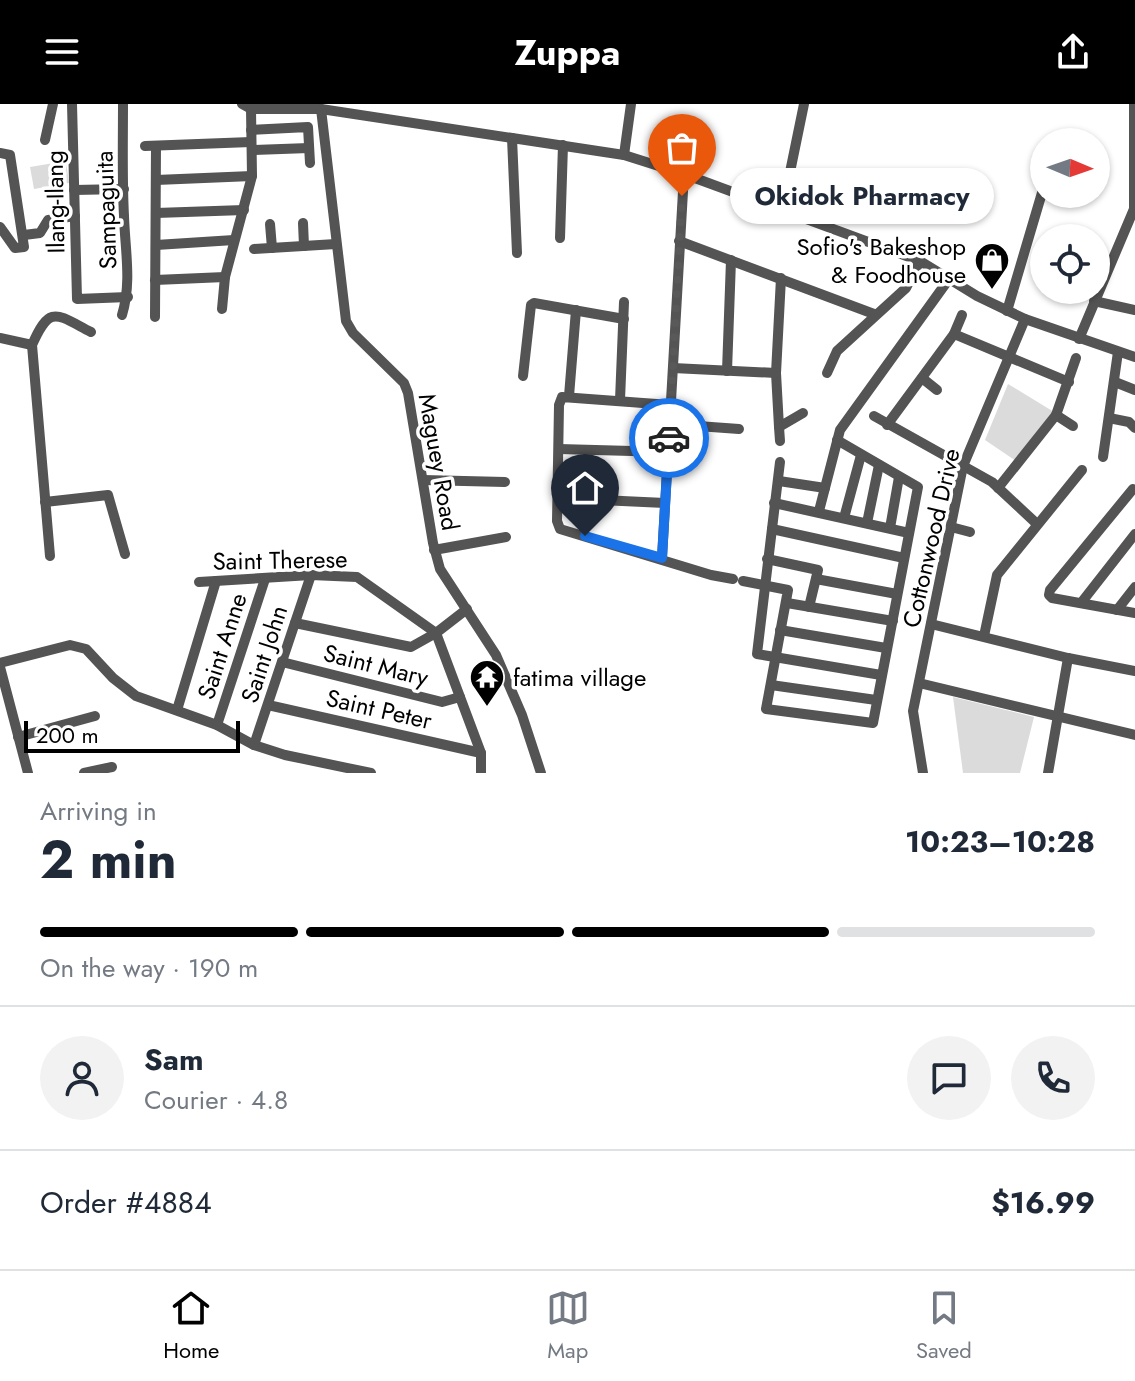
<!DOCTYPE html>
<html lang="en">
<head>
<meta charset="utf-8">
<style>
	body { margin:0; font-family:Jost,sans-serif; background:#f2f2f3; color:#1f2937; height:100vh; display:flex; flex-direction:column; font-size:30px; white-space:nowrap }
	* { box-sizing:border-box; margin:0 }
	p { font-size:26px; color:#747a83 }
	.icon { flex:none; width:44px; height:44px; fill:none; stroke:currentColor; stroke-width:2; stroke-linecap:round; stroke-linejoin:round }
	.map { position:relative; height:669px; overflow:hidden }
	.details { display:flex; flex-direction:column; background:#fff; flex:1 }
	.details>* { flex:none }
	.needle { width:52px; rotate:92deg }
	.buttons { position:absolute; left:1030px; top:24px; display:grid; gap:16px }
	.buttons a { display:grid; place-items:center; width:80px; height:80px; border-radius:50%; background:#fff; box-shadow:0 2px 6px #0004; font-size:40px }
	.scale { position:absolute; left:24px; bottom:20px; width:216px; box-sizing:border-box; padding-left:8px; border:4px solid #000; border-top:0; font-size:22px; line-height:28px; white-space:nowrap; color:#000; -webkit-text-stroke:6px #fff; paint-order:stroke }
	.pin { position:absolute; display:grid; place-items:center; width:68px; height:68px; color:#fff; margin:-82px -34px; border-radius:50% 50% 50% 0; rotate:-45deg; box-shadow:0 0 8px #0007 }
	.pin .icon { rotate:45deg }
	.courier { position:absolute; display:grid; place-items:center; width:80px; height:80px; margin:-40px; border:6px solid #1a73e8; border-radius:50%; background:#fff; color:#222; box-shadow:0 2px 10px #0007 }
	.bubble { position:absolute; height:56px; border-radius:28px; background:#fff; box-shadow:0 2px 6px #0004; font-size:26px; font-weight:700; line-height:56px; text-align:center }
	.summary em { font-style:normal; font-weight:700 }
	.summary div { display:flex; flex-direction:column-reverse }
	.summary { display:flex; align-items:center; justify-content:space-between; height:136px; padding:0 40px }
	h1 { font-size:52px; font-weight:700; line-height:60px }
	.bar { display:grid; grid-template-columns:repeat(4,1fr); gap:12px 8px; align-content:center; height:96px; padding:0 40px }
	.bar i { height:10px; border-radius:6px; background:#e0e1e3 }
	.bar .on { background:#000 }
	.bar p { grid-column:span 4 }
	.line { display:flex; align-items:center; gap:20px; padding:0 40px; border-top:2px solid #e0e1e3 }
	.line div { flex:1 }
	.round { display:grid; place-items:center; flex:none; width:84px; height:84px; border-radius:42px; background:#f2f2f3 }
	header { display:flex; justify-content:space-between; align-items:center; height:104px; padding:0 40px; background:#000; color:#fff; font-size:36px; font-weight:700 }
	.tabs { display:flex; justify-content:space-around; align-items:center; height:112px; border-top:2px solid #e0e1e3; background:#fff; font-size:22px; color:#747a83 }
	.tabs a { display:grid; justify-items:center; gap:4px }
	.tabs .on { color:#000 }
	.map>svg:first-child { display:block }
	.green { fill:#dbdbdb }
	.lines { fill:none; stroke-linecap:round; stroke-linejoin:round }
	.minor { stroke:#545454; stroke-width:10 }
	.done { stroke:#595959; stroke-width:8; stroke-dasharray:0 14.4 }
	.route { stroke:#1a73e8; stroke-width:10 }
	.labels { text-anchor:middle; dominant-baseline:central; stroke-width:7; stroke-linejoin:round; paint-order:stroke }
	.street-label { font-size:24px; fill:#000; stroke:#fff }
	.poi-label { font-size:24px; fill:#000; stroke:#fff; text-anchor:end }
</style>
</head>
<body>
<header><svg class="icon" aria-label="menu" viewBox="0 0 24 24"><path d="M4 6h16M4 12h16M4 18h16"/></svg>Zuppa<svg class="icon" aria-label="share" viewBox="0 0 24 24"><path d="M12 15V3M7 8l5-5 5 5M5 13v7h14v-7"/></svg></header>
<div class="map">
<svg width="1135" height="669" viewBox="0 0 1135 669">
	<rect width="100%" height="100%" fill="#fff"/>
	<g class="green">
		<polygon points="66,57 69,79 34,85 30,63"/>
		<polygon points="1008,280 1054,308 1016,357 985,336"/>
		<polygon points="953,593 1034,613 1020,669 963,669"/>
	</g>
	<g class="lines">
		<g class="minor">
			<polyline points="72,0 77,195 128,193"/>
			<polyline points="242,0 251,5 321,5 624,51 684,70 920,157 977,192 1025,215 1135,253"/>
			<polyline points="321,5 346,217 353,229 404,279 408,289 433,439 440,465 496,551 522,611 541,669"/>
			<polyline points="251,26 308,23 310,59"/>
			<polyline points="512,34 517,149"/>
			<polyline points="45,36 53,0"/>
			<polyline points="145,42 251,38"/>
			<polyline points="252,46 309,44"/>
			<polyline points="0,49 10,51 24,143 15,144 0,123"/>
			<polyline points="624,51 631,0"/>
			<polyline points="156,76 252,72"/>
			<polyline points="74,86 124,85"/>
			<polyline points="782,107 804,0"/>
			<polyline points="156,109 244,106"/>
			<polyline points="303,119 304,142"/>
			<polyline points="270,120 272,144"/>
			<polyline points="24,131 40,129 48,116 75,112"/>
			<polyline points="560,134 563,41"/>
			<polyline points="679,137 874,210"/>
			<polyline points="156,141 234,136"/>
			<polyline points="254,145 336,140"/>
			<polyline points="781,174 776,269 779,323 803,309"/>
			<polyline points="155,176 225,173"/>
			<polyline points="1094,197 1135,206"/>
			<polyline points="222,205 225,173 252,72 251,5"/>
			<polyline points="1007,207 1044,82"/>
			<path d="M122,211C132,178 125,146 124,112C122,75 123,37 123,0"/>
			<polyline points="155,213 156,42"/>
			<polyline points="954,230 1069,278"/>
			<polyline points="0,234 32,241"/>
			<polyline points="1079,235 1134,105 1134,0"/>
			<polyline points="673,264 776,269"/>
			<polyline points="727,267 731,156"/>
			<polyline points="827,269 837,247 906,184 920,157"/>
			<polyline points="523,272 531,201 534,199 624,215"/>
			<polyline points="922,274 937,286"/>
			<polyline points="1115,278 1135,286"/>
			<polyline points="569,292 576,206"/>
			<polyline points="620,296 624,198"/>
			<polyline points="670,301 562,293 559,301 557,417 560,425 711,471 733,475"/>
			<polyline points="1056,311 1073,322"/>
			<polyline points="874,312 992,378 1037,420"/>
			<polyline points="1109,314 1129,318 1135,324"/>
			<polyline points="670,320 739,325"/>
			<polyline points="887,321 954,230 962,211"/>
			<polyline points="779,323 780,337"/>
			<polyline points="559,345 668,348"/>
			<polyline points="1103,353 1118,248"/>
			<polyline points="780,358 757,550 881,571"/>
			<polyline points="423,376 505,378"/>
			<polyline points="779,377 825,384"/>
			<polyline points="998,384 1056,311 1076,254"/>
			<polyline points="1133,385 1050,486 1049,491 1052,494 1135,509"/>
			<polyline points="558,394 665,399"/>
			<polyline points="45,398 108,391 125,450"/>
			<polyline points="774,399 909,429"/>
			<polyline points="819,407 840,326 949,175"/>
			<polyline points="844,414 861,351"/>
			<polyline points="867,419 879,361"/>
			<polyline points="951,423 970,428"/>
			<polyline points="890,424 899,373"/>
			<polyline points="772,425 904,454"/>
			<polyline points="434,446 506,433"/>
			<path d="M50,452L32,241C50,200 56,210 91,228"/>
			<polyline points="662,454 684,70"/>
			<polyline points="767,455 818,466 809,503"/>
			<polyline points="816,475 897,490"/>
			<polyline points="743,477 788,486 766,605 873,619 918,383 837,336"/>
			<polyline points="199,478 311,471 357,473 436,529 481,649 481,669"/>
			<polyline points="787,499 893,517"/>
			<polyline points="1081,499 1135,430"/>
			<polyline points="1117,506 1135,483"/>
			<polyline points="295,519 411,543 436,529 467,505"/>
			<polyline points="931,520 1068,554 1135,567"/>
			<polyline points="780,526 886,544"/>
			<polyline points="984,532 997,471 1082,366"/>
			<polyline points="282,558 442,598 460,593"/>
			<polyline points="0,559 70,541 86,545 113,574 136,592 217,621 254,641 285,651 371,669"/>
			<polyline points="0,563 28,669"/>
			<polyline points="919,579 1135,631"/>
			<polyline points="771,581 876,596"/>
			<polyline points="268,601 481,649"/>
			<polyline points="177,606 216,477"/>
			<polyline points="217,621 265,475"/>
			<polyline points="18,633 95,612"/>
			<polyline points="254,641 311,471"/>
			<polyline points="84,669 112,663"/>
			<polyline points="923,669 913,607 963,362 1025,215"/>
			<polyline points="1048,669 1068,554"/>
		</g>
	</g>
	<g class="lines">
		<polyline class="done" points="669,334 682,92"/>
		<polyline class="route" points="585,432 662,454 669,334"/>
	</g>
	<defs>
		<g id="shop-pin" transform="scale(1.8)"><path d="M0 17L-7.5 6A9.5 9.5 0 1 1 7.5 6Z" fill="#000" stroke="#fff"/><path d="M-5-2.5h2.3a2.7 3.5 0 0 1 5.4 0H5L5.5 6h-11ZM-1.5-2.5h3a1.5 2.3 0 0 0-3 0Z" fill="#fff"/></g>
		<g id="temple-pin" transform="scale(1.8)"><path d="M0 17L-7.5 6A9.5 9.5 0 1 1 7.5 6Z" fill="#000" stroke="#fff"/><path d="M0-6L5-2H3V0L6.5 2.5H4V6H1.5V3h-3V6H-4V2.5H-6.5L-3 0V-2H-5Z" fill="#fff"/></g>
	</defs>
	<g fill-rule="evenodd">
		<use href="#shop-pin" x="992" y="156"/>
		<use href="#temple-pin" x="487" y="573"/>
	</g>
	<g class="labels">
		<g class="street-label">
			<text transform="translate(55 98) rotate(-91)">Ilang-Ilang</text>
			<text transform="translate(106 106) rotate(-92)">Sampaguita</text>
			<text transform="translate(439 358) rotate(80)">Maguey Road</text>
			<text transform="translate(931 434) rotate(-77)">Cottonwood Drive</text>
			<text transform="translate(280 456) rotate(-1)">Saint Therese</text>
			<text transform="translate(222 542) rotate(-72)">Saint Anne</text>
			<text transform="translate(264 550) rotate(-72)">Saint John</text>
			<text transform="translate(376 561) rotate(14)">Saint Mary</text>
			<text transform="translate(379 605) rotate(13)">Saint Peter</text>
		</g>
		<g class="poi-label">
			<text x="966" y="142">Sofio's Bakeshop<tspan x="966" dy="28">&amp; Foodhouse</tspan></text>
			<text x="513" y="573" text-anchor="start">fatima village</text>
		</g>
	</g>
</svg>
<div class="buttons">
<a><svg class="needle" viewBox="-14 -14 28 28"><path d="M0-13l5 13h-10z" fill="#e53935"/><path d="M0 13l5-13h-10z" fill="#747a83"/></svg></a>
<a><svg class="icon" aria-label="locate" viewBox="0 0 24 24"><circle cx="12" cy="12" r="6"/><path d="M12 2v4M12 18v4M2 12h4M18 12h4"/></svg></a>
</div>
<div class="scale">200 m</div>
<div class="pin" style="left:682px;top:92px;background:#ea580c"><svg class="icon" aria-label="bag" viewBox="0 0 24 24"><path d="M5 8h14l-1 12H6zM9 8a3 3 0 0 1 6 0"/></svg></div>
<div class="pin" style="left:585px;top:432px;background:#1f2937"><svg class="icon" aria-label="home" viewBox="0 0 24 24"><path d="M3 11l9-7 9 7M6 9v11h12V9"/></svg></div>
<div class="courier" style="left:669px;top:334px"><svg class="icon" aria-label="car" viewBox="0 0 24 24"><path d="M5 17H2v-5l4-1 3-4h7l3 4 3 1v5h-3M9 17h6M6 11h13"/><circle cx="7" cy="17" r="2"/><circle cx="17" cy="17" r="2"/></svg></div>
<div class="bubble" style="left:730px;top:64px;width:264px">Okidok Pharmacy</div>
</div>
<section class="details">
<div class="summary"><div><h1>2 min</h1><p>Arriving in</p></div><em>10:23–10:28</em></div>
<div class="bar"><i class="on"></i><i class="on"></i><i class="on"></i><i></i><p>On the way · 190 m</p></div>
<div class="line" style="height:144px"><a class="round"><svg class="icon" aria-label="person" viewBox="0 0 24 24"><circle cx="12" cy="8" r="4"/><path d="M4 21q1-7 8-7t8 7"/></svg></a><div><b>Sam</b><p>Courier · 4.8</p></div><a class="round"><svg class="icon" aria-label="chat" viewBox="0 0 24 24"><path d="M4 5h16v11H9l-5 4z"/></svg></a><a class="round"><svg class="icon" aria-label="phone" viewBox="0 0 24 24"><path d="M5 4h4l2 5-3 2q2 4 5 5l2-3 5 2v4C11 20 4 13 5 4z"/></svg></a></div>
<div class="line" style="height:104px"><div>Order #4884</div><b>$16.99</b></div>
</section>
<nav class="tabs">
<a class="on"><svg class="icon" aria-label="home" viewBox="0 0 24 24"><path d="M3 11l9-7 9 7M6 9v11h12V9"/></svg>Home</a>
<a><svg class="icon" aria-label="map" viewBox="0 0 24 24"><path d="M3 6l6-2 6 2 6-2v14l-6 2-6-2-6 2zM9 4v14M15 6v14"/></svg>Map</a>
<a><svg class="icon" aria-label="saved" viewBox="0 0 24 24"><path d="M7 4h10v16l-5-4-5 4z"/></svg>Saved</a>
</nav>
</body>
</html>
